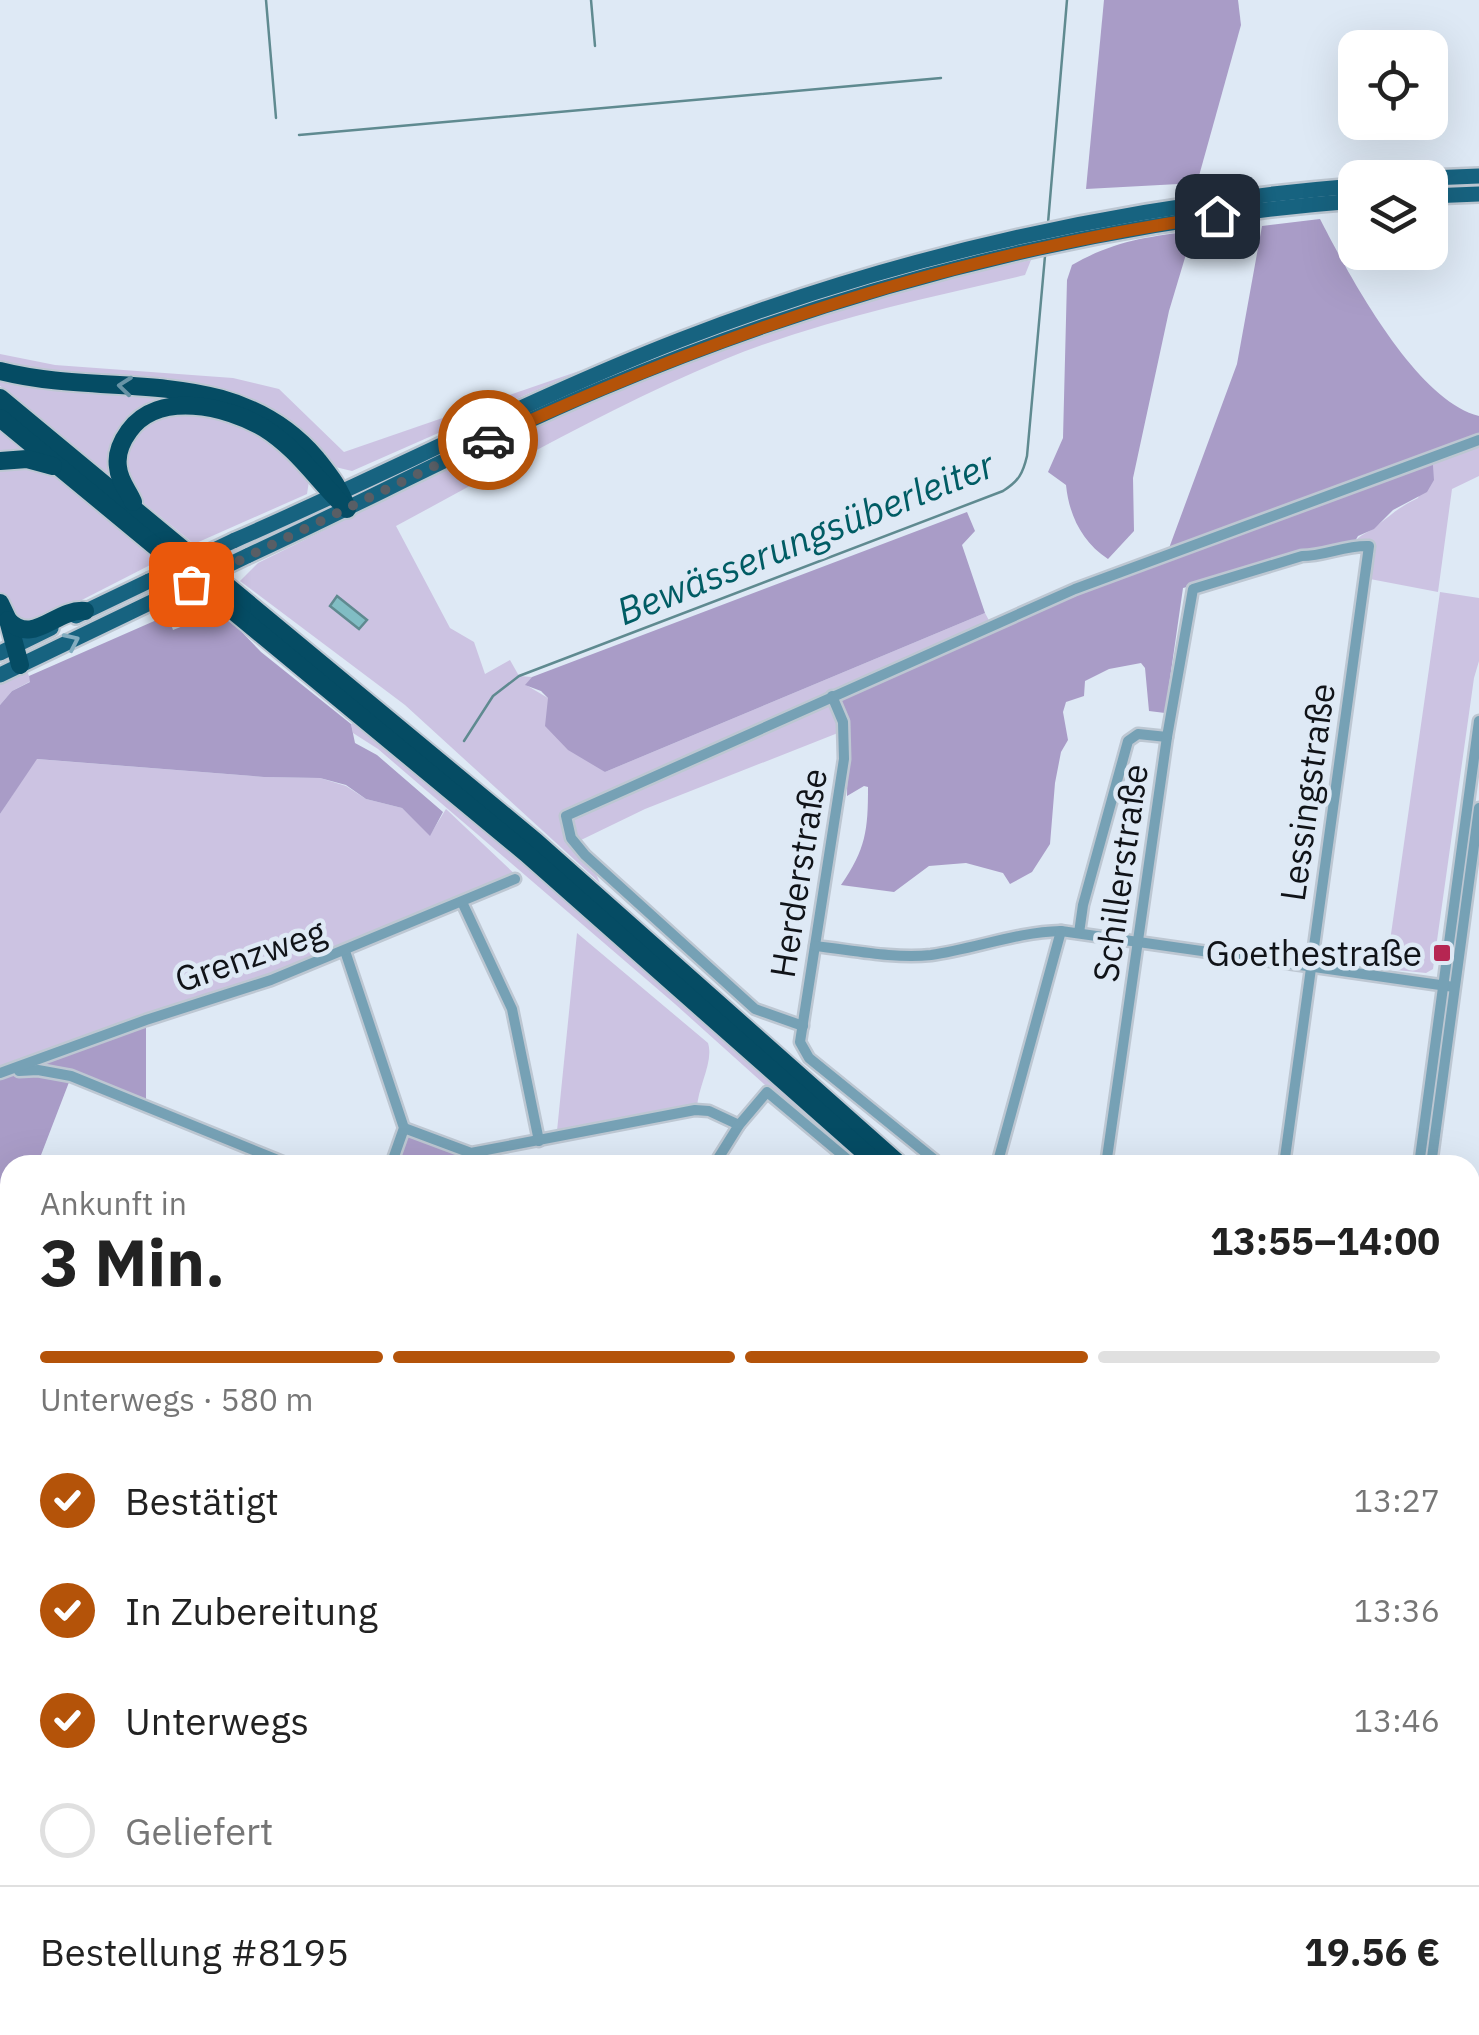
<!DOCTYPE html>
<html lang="de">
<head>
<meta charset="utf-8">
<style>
	body { margin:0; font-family:"IBM Plex Sans",sans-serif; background:#f2f2f2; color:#222; height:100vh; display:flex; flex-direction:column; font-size:38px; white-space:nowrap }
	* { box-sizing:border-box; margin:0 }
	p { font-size:32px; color:#767676 }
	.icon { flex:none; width:55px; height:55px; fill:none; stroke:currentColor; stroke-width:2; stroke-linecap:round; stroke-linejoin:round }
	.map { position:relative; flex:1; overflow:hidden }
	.details { position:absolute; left:0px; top:1155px; width:1480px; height:880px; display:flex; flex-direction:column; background:#fff; border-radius:30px 30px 0 0; box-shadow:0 10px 40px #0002 }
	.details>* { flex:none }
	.tools { position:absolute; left:1338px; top:30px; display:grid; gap:20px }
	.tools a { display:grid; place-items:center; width:110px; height:110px; border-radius:20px; background:#fff; box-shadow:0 10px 40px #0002; font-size:50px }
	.pin { position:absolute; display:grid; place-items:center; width:85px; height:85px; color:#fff; margin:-42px; border-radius:20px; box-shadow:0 5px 15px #0006 }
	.courier { position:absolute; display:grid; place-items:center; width:100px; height:100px; margin:-50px; border:8px solid #b45309; border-radius:50%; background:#fff; color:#222; box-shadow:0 2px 12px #0007 }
	.headline em { font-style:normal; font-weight:700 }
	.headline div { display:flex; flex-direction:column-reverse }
	.headline { display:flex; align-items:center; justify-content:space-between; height:170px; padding:0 40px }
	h1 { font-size:65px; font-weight:700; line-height:75px }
	.bar { display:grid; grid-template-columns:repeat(4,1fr); gap:15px 10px; align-content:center; height:120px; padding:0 40px }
	.bar i { height:12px; border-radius:8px; background:#e0e0e0 }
	.bar .selected { background:#b45309 }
	.bar p { grid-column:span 4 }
	.line { display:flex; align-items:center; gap:25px; padding:0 40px; border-top:2px solid #e0e0e0 }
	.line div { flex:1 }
	ol { padding:0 40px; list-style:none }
	li { display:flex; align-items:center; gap:30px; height:110px }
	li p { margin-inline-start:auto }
	li .icon { padding:10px; border-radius:50%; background:#b45309; color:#fff; stroke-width:4 }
	li:last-child { color:#767676 }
	li i { width:55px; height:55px; border:5px solid #e0e0e0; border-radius:50% }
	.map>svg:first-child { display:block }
	.green { fill:#ccc3e2 }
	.forest { fill:#a99cc7 }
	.water { fill:#81bdc4; stroke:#5f8a90; stroke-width:2.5 }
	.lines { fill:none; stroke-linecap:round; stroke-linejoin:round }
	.stream { stroke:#5f8a90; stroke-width:2.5 }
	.street-casing { stroke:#bdc7d2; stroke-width:15 }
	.secondary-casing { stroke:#bdc7d2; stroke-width:19 }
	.primary-casing { stroke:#bdc7d2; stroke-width:20 }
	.highway-casing { stroke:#bdc7d2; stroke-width:22 }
	.street { stroke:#76a1b5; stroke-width:10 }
	.secondary { stroke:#377e9c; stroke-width:14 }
	.primary { stroke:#176380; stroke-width:15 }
	.highway { stroke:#054c64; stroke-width:18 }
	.rail-casing { stroke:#2c3036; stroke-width:6 }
	.rail { stroke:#dee9f5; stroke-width:2.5; stroke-dasharray:8; stroke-linecap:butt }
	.primary-bridge-casing { stroke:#bdc7d2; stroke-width:20; stroke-linecap:butt }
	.primary-bridge { stroke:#176380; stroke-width:15 }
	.oneway { stroke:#6793a5 }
	.oneway2 { stroke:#84adc0 }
	.done { stroke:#585e65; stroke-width:10; stroke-dasharray:0 18 }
	.route { stroke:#b45309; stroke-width:12 }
	.poi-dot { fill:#b62652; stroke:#dee9f5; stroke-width:4 }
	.labels { text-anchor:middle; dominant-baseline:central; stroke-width:9; stroke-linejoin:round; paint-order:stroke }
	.street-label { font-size:35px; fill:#101318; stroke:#dee9f5 }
	.poi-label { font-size:35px; fill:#101318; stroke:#dee9f5; text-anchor:end }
	.water-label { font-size:38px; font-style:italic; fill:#005c64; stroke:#dee9f5 }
</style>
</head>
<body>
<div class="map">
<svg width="1479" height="2035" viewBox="0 0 1479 2035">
	<rect width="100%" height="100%" fill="#dee9f5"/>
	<g class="green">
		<path d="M1031,260L1025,275C924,299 820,320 723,360C610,407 504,468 396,526L450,628L474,642L485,674L510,660L519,676L532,677L526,685L548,698L605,772L985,613L993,628L848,729L645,809L581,840L600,883L405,705L240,581L258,563C380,503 502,439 627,386C757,331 893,287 1031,260Z"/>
		<polygon points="0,354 55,365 233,378 279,389 344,452 582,370 352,471 331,466 309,481 307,494 194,544 0,386"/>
		<polygon points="0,428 158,561 33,625 0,622"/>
		<path d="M1479,444V476L1452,489L1438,592L1370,579L1375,542H1354C1361,534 1368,533 1375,527C1393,514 1397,508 1418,498L1433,461Z"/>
		<polygon points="1440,592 1479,598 1479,661 1474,678 1433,969 1426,973 1386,969"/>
		<polygon points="27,671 31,681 12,691 0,705 0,684"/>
		<polygon points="355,722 489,832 865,1165 854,1165 675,1004 378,749 353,733 351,724"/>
		<polygon points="36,759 264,777 320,778 346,786 366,799 402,808 430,835 446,809 521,880 515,879 345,951 0,1073 0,814"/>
		<path d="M577,933L708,1043C714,1062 698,1086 697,1108L557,1131Z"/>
		<polygon points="1470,1597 1479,1605 1479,1648 1470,1641"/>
		<polygon points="1470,1687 1478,1693 1473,1700 1479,1706 1479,1745 1470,1750"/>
		<polygon points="1479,1851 1479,1976 1470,1986 1470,1862"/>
		<polygon points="1470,2014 1479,2018 1479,2035 1332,2035 1340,2025 1470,2025"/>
	</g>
	<g class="forest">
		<polygon points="1104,0 1238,0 1241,25 1197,183 1086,189"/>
		<path d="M1320,219C1349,275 1415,400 1479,416V435L1432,452L1434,480L1427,492L1393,510L1374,529L1358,536L1351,548L1304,562L1298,558L1183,588L1165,713L1149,711L1145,668L1141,663L1109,669L1085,681L1084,696L1066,702L1063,712L1068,740L1061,752L1055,783L1050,844L1032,872L1010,884L1003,873L966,863L929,866L894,892L841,885C866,849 868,830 868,787L864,786L847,796L848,729L833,697L1165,559L1237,364L1262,226Z"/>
		<path d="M1193,231L1169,311L1133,478L1134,531L1108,559C1082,542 1069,515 1066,485L1048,472L1063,438L1067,280L1072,265C1114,241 1146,237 1193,231Z"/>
		<polygon points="967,512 975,531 962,545 985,613 605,772 568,750 545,726 548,698 541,691 525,685 532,677"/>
		<polygon points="212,608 240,630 261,652 351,724 355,743 377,755 443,812 430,836 402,808 366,799 346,785 320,778 264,777 37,759 0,814 0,705 12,691 30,682 29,676 168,615 173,630 188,624 194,616 206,624"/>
		<polygon points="146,1020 146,1106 71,1077 41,1155 63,1165 10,1165 10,1328 0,1324 0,1073"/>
		<polygon points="408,1131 473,1156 469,1165 397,1165"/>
	</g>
	<polygon class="water" points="337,596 367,620 359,629 330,606"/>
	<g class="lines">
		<g class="stream">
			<polyline points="266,0 276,118"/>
			<polyline points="591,0 595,46"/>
			<polyline points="299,135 941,78"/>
			<polyline points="1048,223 1067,0"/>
			<path d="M464,741L493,696L519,676L1003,491C1019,481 1023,473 1027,456L1045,256"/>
		</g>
		<g class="street-casing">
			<g id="street">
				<polyline points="832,696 843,722 844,759 800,1042 809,1058 941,1165"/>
				<polyline points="462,902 512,1009 539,1141"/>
				<polyline points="1079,933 1083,905 1128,741 1138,734 1167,737"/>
				<path d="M815,946C852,950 894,959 931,955C975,949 1016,932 1061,931L1454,987"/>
				<polyline points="345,951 404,1128 391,1165"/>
				<polyline points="803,1026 755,1009 585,855 571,838 566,816 1075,589 1479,440"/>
				<polyline points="19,1071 38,1070 71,1076 290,1165"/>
				<polyline points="0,1073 146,1020 271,980 515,879"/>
				<polyline points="404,1128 471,1153 695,1110 709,1111 739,1125"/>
				<polyline points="714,1165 739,1125 767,1092 846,1158"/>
				<polyline points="997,1165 1061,931"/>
				<path d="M1106,1165L1167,737L1193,589L1302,556C1325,556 1345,545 1369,546L1284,1165"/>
				<polyline points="1419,1165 1479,721"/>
				<polyline points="1431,1165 1479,808"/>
				<polyline points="0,1450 10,1454"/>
				<polyline points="0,1685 10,1689"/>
				<polyline points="0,1873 10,1877"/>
				<polyline points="1479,1979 1470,1990 1472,2007 1479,2012"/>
				<polyline points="383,2025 409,2035"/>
				<polyline points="931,2025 956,2035"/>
				<polyline points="0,2035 16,2025"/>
				<polyline points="27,2035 42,2025"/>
				<polyline points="235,2035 238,2025"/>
				<polyline points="735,2035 735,2025"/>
				<polyline points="999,2035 1003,2025"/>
				<polyline points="1168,2035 1175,2025"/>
			</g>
		</g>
		<g class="secondary-casing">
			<g id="secondary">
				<polyline points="1470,1381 1479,1382"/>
				<polyline points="1470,1764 1479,1760"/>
				<polyline points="461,2035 464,2025"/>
			</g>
		</g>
		<g class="primary-casing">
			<g id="primary">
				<polyline points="1430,178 1479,176"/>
				<polyline points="1430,196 1479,194"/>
				<path d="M233,541C383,476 528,399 680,340C897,256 1123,205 1355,186"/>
				<path d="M247,556C366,501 482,439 603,388C843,287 1095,221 1355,201"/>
				<polyline points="76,616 149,581"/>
				<polyline points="0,653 51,628"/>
				<polyline points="0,675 162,597"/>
			</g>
		</g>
		<g class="highway-casing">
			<g id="highway">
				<path d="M0,371C109,399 234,362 316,458C330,476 340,488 347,509"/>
				<polyline points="0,398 536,842 900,1165"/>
				<polyline points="0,418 526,853 879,1165"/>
				<polyline points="0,461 27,459 53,466"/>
				<path d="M133,502C128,490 119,481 118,467C116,454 121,442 129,431C158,390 227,406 264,428C295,447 316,478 341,503"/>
				<polyline points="0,603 8,620 20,665"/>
				<path d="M8,620C33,647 56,608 85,611"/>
				<polyline points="1470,1655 1479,1662"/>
				<polyline points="1470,1674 1479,1681"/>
			</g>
		</g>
		<use href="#street" class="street"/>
		<use href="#secondary" class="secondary"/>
		<use href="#primary" class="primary"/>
		<use href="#highway" class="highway"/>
		<g class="rail-casing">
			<g id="rail">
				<polyline points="1470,1814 1479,1802"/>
				<polyline points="1470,1846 1479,1834"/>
				<polyline points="1290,2035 1298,2025"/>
				<polyline points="1316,2035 1325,2025"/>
			</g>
		</g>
		<use href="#rail" class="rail"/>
		<g class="primary-bridge-casing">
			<g id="primary-bridge">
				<polyline points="149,581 233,541"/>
				<polyline points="162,597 247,556"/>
			</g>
		</g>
		<use href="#primary-bridge" class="primary-bridge"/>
	</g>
	<defs><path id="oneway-chevron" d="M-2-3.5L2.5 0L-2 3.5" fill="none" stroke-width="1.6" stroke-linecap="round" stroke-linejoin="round" transform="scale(2.5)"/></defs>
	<use class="oneway" href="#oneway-chevron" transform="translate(125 386) rotate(-174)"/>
	<use class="oneway2" href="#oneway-chevron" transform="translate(72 641) rotate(-25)"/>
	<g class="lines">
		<polyline class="done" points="191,584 488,440"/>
		<path class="route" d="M488,440C723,330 960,253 1217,216"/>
	</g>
	<rect class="poi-dot" x="1432" y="943" width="20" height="20" rx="5"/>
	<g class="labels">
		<g class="street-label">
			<text transform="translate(1307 792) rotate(-82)">Lessingstraße</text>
			<text transform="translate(798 873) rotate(-81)">Herderstraße</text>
			<text transform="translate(1120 873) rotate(-82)">Schillerstraße</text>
			<text transform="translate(250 955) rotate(-19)">Grenzweg</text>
		</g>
		<g class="poi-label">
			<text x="1422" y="953">Goethestraße</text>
		</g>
		<g class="water-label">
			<text transform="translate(805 537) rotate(-22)">Bewässerungsüberleiter</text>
		</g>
	</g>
</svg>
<div class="tools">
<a><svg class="icon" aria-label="locate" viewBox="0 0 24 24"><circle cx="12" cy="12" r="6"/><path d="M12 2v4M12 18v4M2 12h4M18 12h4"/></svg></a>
<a><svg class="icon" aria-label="layers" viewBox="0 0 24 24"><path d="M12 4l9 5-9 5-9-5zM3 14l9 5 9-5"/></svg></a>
</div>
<div class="pin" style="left:191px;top:584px;background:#ea580c"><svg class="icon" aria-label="bag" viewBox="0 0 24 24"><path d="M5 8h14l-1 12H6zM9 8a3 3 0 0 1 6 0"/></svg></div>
<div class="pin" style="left:1217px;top:216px;background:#1f2937"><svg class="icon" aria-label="home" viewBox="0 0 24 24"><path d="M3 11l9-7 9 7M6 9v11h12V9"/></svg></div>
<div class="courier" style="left:488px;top:440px"><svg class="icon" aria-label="car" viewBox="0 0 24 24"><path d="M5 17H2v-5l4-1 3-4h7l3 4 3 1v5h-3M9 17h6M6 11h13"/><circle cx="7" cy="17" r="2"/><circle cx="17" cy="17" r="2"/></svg></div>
<section class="details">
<div class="headline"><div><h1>3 Min.</h1><p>Ankunft in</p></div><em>13:55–14:00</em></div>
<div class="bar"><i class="selected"></i><i class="selected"></i><i class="selected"></i><i></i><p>Unterwegs · 580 m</p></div>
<ol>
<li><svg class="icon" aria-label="check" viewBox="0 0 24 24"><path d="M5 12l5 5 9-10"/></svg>Bestätigt<p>13:27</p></li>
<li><svg class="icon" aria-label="check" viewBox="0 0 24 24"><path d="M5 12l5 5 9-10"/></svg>In Zubereitung<p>13:36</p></li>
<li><svg class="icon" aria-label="check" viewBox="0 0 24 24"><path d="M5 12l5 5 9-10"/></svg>Unterwegs<p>13:46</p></li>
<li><i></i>Geliefert</li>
</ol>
<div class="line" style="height:130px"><div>Bestellung #8195</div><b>19.56 €</b></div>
</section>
</div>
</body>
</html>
